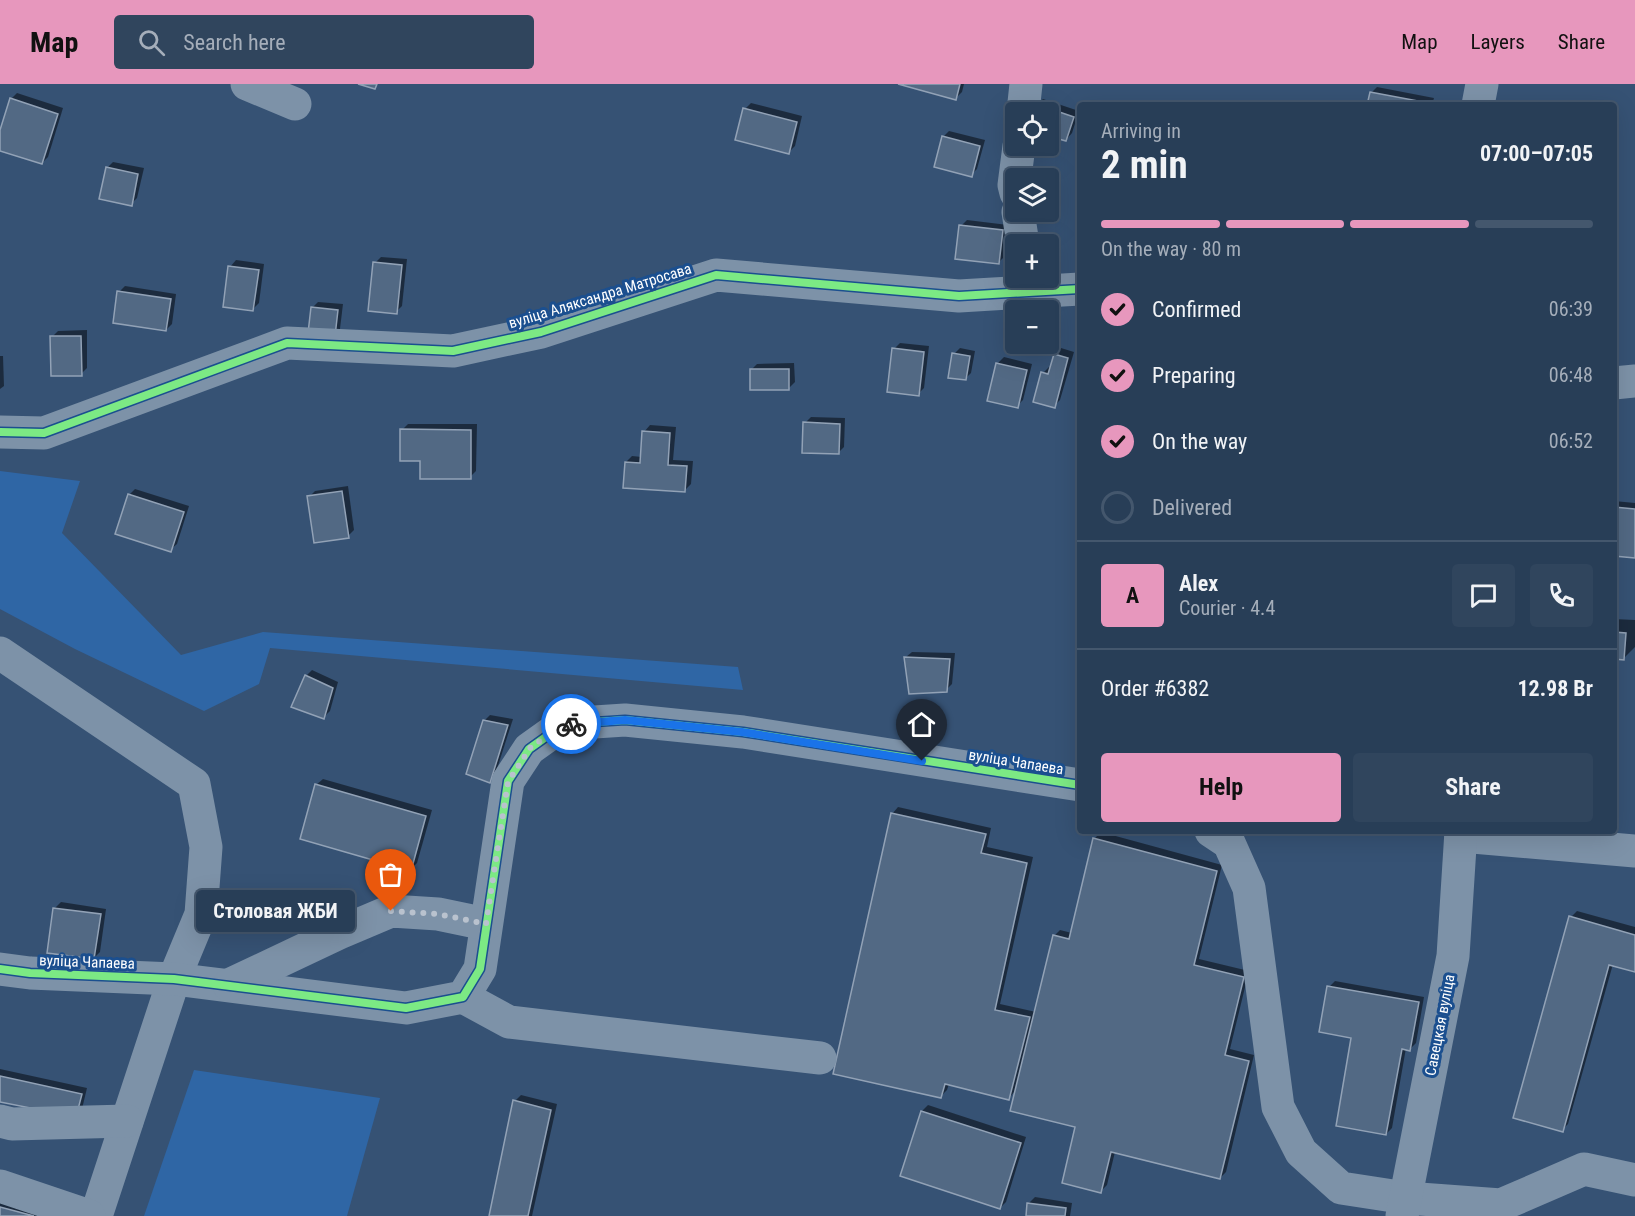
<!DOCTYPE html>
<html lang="en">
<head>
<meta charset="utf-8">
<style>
	body { margin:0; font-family:"Roboto Condensed",sans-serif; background:#30455d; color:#f1f3f6; height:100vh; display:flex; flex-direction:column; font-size:22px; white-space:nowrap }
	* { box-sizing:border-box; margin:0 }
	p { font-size:20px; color:#a5aeba }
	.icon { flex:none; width:33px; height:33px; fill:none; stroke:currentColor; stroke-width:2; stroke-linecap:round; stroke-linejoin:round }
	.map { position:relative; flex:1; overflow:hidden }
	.side { position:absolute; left:1077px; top:18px; width:540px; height:732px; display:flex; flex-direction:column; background:#283e57; border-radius:6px; box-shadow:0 6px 24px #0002,0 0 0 2px #44576d }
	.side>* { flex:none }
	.controls { position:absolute; left:1005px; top:18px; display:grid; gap:12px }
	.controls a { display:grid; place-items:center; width:54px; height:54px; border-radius:6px; background:#283e57; box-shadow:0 6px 24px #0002,0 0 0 2px #44576d; font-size:30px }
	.pin { position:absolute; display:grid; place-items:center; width:51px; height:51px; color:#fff; margin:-62px -26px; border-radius:50% 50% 50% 0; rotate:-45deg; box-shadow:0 0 6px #0007 }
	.pin .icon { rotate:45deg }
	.courier { position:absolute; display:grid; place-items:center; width:60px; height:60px; margin:-30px; border:4px solid #1a73e8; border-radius:50%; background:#fff; color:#222; box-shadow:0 2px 8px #0007 }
	.bubble { position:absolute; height:42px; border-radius:6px; background:#283e57; box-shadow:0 6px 24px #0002,0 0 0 2px #44576d; font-size:20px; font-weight:700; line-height:42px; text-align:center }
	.head em { font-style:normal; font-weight:700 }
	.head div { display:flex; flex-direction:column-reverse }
	.head { display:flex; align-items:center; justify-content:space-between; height:102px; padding:0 24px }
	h1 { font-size:39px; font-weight:700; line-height:45px }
	.bar { display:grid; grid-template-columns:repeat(4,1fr); gap:9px 6px; align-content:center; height:72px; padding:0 24px }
	.bar i { height:8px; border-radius:4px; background:#44576d }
	.bar .on { background:#e797bd }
	.bar p { grid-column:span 4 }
	.line { display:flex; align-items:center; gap:15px; padding:0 24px; border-top:2px solid #44576d }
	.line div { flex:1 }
	.round { display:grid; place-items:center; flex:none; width:63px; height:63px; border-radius:6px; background:#30455d }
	ol { padding:0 24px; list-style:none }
	li { display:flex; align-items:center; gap:18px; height:66px }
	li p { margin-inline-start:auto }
	li .icon { padding:6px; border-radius:50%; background:#e797bd; color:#111; stroke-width:4 }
	li:last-child { color:#a5aeba }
	li i { width:33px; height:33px; border:3px solid #44576d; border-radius:50% }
	.action { display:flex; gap:12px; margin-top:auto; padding:12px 24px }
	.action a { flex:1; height:69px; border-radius:6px; background:#e797bd; color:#111; font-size:24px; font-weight:700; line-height:69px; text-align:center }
	.action a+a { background:#30455d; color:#f1f3f6 }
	header { display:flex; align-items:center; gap:36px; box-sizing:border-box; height:84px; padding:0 30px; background:#e797bd; color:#111 }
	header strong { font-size:28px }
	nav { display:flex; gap:33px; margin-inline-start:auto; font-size:21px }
	.search { width:420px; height:54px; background:#30455d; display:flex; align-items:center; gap:15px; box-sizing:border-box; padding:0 21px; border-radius:6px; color:#a5aeba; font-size:22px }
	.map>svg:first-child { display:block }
	.green { fill:#2f66a5 }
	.shadow { fill:#0007 }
	.building { fill:#526984; stroke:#92a2b6; stroke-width:1.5 }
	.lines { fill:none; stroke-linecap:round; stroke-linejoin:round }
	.minor { stroke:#7d92a8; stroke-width:33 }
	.cycleway-casing { stroke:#1b4f8f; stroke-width:11 }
	.cycleway { stroke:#7ce984; stroke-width:8 }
	.done { stroke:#b9c2ce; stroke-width:6; stroke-dasharray:0 10.8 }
	.route { stroke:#1a73e8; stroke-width:8 }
	.labels { text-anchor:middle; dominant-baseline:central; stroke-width:6; stroke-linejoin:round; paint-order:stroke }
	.street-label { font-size:15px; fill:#fff; stroke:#1b4f8f }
</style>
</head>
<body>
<header>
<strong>Map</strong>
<div class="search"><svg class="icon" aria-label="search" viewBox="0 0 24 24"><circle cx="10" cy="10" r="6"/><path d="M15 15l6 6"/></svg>Search here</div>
<nav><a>Map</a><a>Layers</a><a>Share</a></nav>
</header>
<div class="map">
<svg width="1635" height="1132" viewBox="0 0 1635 1132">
	<rect width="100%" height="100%" fill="#365274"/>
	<g class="green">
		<polygon points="0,387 80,397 62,449 181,571 263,548 738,583 743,606 270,564 259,600 204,627 75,565 0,525"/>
		<polygon points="194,986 380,1014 347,1132 144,1132"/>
	</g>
	<g class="shadow">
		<polygon points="901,0 964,0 962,8 956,14"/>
		<polygon points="1377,3 1434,14 1432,21 1369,21 1371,9"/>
		<polygon points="17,9 63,24 48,73 42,79 0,66 0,51 11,15"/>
		<polygon points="1043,15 1079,27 1072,49 1066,56 1048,28 1035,28 1037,21"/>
		<polygon points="751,19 802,32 795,62 789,68 745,25"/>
		<polygon points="949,47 985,56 977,85 971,91 943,53"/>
		<polygon points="113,78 144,84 137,114 131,120 107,84"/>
		<polygon points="967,136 1008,141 1004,173 998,179 961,142"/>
		<polygon points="381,173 407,175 402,222 396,228 375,179"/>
		<polygon points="236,176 264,180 259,219 253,225 230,183"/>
		<polygon points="125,202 176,210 172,240 166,246 119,208"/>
		<polygon points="318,218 343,220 339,253 312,224"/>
		<polygon points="87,246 87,284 81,290 52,253 58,247"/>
		<polygon points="900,259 929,262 924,304 918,310 894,265"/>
		<polygon points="960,264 975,267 971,289 965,295 954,270"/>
		<polygon points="1061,264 1074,268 1060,316 1054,322 1043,289 1049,283 1052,283 1055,270"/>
		<polygon points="0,272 3,272 4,302 0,305"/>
		<polygon points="1004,273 1032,280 1023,316 1017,322 989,316 998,279"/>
		<polygon points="794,279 795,298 789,304 751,286 757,280"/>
		<polygon points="811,333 845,334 844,363 838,369 805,339"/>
		<polygon points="408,340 477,340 476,387 470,393 422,376 402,346"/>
		<polygon points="650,341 676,343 673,376 693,377 691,400 685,406 626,378 632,372 642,373 644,348"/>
		<polygon points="348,402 354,446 348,452 309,413 315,407"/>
		<polygon points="135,405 189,422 177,460 170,466 129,411"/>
		<polygon points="1614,417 1635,419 1635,472 1614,470"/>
		<polygon points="1614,535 1635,536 1635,563 1624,574 1614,574"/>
		<polygon points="912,568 955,569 952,600 946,606 906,573"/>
		<polygon points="312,586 338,598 330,627 324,633 306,592"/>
		<polygon points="490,631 513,635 495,691 489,697 484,637"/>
		<polygon points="323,695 432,726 417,779 411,785 316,701"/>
		<polygon points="898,723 991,744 987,763 1033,773 1000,920 1036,928 1054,852 1060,846 1072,849 1095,754 1101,748 1222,781 1199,875 1249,887 1230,965 1254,971 1226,1088 1220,1094 1115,1068 1107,1101 1101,1107 1077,1042 1016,1006 1009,1014 949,1000 947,1006 941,1012 892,730"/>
		<polygon points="61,818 106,825 100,868 94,874 55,824"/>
		<polygon points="1577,827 1635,843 1635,886 1613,880 1568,1040 1562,1046 1571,833"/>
		<polygon points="1335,897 1424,913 1416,959 1410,965 1406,964 1392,1044 1386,1050 1353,953 1329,903"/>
		<polygon points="0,985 87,1004 82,1025 0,1017"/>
		<polygon points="521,1011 557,1020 532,1132 491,1132 515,1017"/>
		<polygon points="928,1021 1026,1053 1006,1118 1000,1124 902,1092 922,1027"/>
		<polygon points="1035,1113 1072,1119 1070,1132 1027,1132 1029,1119"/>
		<polygon points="0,1116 44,1132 0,1132"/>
	</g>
	<g class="building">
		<polygon points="358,0 377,0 375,5"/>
		<polygon points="898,0 960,0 956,16"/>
		<polygon points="1370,8 1429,19 1428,21 1367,21"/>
		<polygon points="10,14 58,30 42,80 0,67 0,46"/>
		<polygon points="1036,20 1074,33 1066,57 1048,52 1048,28 1033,28"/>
		<polygon points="743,24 797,38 789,70 735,56"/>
		<polygon points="942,52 980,62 972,93 934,83"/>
		<polygon points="106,83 138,90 132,122 99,115"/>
		<polygon points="959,141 1003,146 999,180 955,175"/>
		<polygon points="373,178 402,181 397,230 368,227"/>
		<polygon points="228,182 259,186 253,227 223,223"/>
		<polygon points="117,207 171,215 166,247 113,239"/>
		<polygon points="311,223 338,226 334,261 307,258"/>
		<polygon points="50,252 81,252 82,292 51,292"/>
		<polygon points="892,264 924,268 919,312 887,308"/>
		<polygon points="952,269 970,272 966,296 948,294"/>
		<polygon points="1054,270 1068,274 1055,324 1033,318 1041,288 1048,290"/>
		<polygon points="996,279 1027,286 1018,324 987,317"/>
		<rect x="750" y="285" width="39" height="21"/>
		<polygon points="803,338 840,340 839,370 802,369"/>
		<polygon points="400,345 471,346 471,395 420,395 420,377 400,377"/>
		<polygon points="642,347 670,349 668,381 687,382 685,408 623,404 625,378 640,379"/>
		<polygon points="342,407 349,454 314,459 307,412"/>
		<polygon points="128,410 184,428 171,468 115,450"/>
		<polygon points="1614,423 1635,425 1635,474 1614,472"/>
		<polygon points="1614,548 1626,549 1624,576 1614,575"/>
		<polygon points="904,573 950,575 947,608 909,610"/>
		<polygon points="305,591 333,604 324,635 291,623"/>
		<polygon points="483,636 508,641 490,699 466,690"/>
		<polygon points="315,700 426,732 411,787 300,755"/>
		<polygon points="891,729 986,750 981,769 1027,779 995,926 1030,933 1009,1016 945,1000 941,1014 833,990"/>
		<polygon points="1093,754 1217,787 1194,881 1244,893 1225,971 1249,977 1220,1095 1111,1068 1101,1109 1062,1099 1075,1043 1010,1027 1053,851 1069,855"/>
		<polygon points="53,824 101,830 94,875 47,869"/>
		<polygon points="1569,832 1635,851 1635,888 1609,881 1563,1048 1513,1034"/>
		<polygon points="1327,902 1419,918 1410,967 1402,965 1386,1051 1336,1042 1351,954 1319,948"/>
		<polygon points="0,992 82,1010 76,1033 0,1018"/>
		<polygon points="513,1016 551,1026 528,1132 489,1132"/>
		<polygon points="921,1027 1021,1059 1000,1125 900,1092"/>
		<polygon points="1027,1119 1066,1124 1065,1132 1026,1132"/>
		<polygon points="0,1123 34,1132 0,1132"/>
	</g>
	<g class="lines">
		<g class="minor">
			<polyline points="247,0 295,20"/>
			<polyline points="1478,21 1482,0"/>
			<polyline points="1023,28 1026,0"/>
			<polyline points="1016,109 1014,101 1019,62"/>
			<polyline points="1018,128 1023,160"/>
			<polyline points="1614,299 1635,297"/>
			<polyline points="0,348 44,349 287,259 453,267 541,248 716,191 959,212 1080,205"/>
			<polyline points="0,569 194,700 206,763 201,830 174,895 96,1132"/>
			<polyline points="1211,747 1229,759 1249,804 1278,1023 1301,1068 1341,1104 1406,1114 1501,1121 1584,1085 1635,1096"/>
			<polyline points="1461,752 1635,767"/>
			<polyline points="0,885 30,889 174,895 406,924 463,913 480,885 508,697 529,665 564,640 625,636 743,648 1080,701"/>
			<polyline points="229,901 339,849 391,827 438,830 486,840"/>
			<polyline points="463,913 509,938 820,974"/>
			<polyline points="0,1037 12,1040 127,1037"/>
			<polyline points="0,1102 89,1132"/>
			<polyline points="1402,1132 1453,872 1461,747"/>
		</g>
		<g class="cycleway-casing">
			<g id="cycleway">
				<polyline points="0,348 44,349 287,259 453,267 541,248 716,191 959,212 1080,205"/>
				<polyline points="0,885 30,889 174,895 406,924 463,913 480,885 508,697 529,665 564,640 625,636 743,648 1080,701"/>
			</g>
		</g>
		<use href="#cycleway" class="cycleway"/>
	</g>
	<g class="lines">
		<polyline class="done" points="391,827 438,830 486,840 508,698 530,664 564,640 571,640"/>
		<polyline class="route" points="571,640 625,636 742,648 922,677"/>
	</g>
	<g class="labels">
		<g class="street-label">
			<text transform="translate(600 212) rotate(-17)">вуліца Аляксандра Матросава</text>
			<text transform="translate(1016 678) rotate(9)">вуліца Чапаева</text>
			<text transform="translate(87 878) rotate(2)">вуліца Чапаева</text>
			<text transform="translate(1440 941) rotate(-79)">Савецкая вуліца</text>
		</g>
	</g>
</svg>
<div class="controls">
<a><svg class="icon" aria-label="locate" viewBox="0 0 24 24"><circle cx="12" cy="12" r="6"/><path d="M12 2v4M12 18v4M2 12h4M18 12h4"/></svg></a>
<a><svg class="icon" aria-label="layers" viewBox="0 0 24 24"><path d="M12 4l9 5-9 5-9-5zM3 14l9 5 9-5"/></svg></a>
<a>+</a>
<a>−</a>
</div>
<div class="pin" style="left:391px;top:827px;background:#ea580c"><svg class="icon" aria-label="bag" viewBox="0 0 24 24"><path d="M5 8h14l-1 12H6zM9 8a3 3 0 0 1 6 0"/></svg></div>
<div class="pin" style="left:922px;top:677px;background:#1f2937"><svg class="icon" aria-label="home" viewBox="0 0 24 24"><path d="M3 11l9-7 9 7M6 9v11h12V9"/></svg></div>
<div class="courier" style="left:571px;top:640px"><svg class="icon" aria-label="bike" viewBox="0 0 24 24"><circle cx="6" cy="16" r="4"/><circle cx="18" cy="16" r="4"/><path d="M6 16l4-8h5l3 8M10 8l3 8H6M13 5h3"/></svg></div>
<div class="bubble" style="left:196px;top:806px;width:159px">Столовая ЖБИ</div>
<section class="side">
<div class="head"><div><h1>2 min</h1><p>Arriving in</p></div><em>07:00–07:05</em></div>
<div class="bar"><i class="on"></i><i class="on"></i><i class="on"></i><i></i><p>On the way · 80 m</p></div>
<ol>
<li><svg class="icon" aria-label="check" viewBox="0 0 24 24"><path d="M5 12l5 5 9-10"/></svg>Confirmed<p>06:39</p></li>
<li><svg class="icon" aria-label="check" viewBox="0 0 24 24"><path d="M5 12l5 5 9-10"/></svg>Preparing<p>06:48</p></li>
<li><svg class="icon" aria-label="check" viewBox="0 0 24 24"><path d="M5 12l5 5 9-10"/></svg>On the way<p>06:52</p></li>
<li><i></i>Delivered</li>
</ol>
<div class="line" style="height:108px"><b class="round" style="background:#e797bd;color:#111">A</b><div><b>Alex</b><p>Courier · 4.4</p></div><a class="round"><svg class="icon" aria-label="chat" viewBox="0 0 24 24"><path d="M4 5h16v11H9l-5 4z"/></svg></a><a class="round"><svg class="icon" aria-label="phone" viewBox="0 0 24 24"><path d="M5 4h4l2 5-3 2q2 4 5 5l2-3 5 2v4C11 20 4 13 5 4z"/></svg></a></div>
<div class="line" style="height:78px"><div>Order #6382</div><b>12.98 Br</b></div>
<div class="action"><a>Help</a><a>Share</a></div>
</section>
</div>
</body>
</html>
